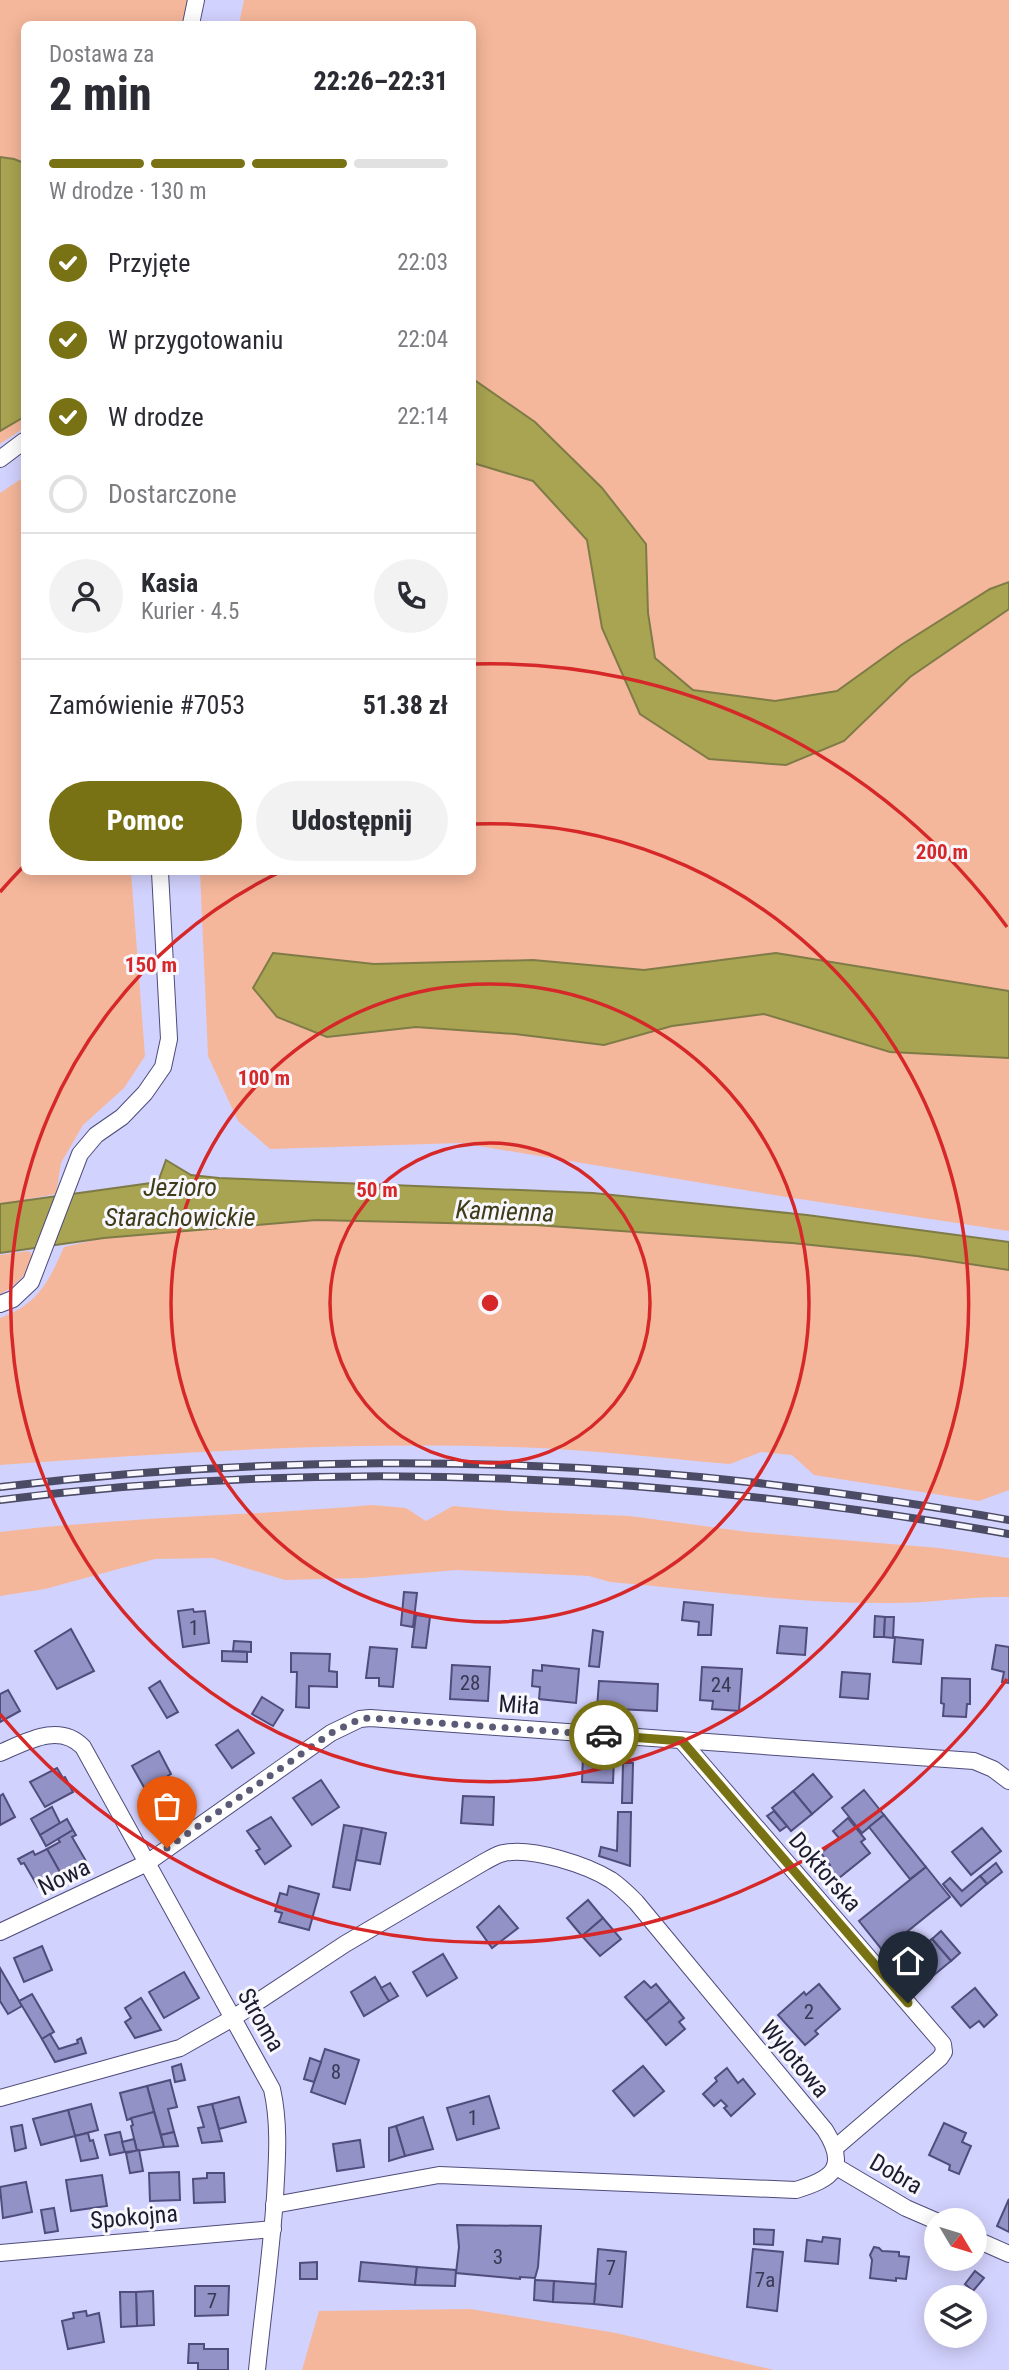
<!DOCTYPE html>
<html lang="pl">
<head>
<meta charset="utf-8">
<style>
	body { margin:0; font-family:"Roboto Condensed",sans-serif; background:#f2f2f3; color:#2b2b33; height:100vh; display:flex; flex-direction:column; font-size:26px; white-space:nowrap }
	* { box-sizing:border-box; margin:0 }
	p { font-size:23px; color:#7c7c81 }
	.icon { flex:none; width:38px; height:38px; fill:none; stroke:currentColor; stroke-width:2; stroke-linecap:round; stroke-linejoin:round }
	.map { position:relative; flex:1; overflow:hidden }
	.panel { position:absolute; left:21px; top:21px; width:455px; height:854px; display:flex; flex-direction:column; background:#fff; border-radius:10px; box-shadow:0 4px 18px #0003 }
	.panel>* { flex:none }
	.needle { width:46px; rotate:128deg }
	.buttons { position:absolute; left:924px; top:2208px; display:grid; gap:14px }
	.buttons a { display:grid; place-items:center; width:63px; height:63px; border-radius:50%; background:#fff; box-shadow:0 4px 18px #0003; font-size:35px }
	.pin { position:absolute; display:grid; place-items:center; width:60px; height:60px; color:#fff; margin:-72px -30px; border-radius:50% 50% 50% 0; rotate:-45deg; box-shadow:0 0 7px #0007 }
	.pin .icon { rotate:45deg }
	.courier { position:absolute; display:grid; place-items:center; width:70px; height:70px; margin:-35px; border:5px solid #787214; border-radius:50%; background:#fff; color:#222; box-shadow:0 2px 9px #0007 }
	.summary em { font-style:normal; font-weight:800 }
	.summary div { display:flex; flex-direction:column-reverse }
	.summary { display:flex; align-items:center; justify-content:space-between; height:119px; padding:0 28px }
	h1 { font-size:46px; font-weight:800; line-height:52px }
	.bar { display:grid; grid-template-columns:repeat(4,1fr); gap:10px 7px; align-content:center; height:84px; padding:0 28px }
	.bar i { height:9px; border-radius:5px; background:#e1e1e2 }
	.bar .on { background:#787214 }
	.bar p { grid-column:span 4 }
	.line { display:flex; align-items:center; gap:18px; padding:0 28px; border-top:2px solid #e1e1e2 }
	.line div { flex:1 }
	.round { display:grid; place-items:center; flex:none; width:74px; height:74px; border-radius:37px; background:#f2f2f3 }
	ol { padding:0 28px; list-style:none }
	li { display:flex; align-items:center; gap:21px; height:77px }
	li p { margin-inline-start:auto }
	li .icon { padding:7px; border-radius:50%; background:#787214; color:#fff; stroke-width:4 }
	li:last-child { color:#7c7c81 }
	li i { width:38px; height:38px; border:4px solid #e1e1e2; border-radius:50% }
	.cta { display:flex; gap:14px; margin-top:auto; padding:14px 28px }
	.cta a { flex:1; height:80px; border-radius:42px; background:#787214; color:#fff; font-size:28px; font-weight:800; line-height:80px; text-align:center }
	.cta a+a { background:#f2f2f3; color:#2b2b33 }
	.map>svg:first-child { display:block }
	.green { fill:#f5b79b }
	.water { fill:#a9a451; stroke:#7f7b47; stroke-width:2 }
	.building { fill:#9392c6; stroke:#504d7c; stroke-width:2 }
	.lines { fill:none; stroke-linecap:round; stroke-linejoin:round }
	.street-casing { stroke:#4e4b7a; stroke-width:18 }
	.street { stroke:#fff; stroke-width:16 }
	.rail-casing { stroke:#4c4b65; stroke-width:8 }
	.rail { stroke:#f7f7fd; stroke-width:5; stroke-dasharray:16; stroke-linecap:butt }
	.done { stroke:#5c5b77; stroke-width:7; stroke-dasharray:0 12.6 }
	.route { stroke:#787214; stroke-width:9 }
	.ring { fill:none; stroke:#d62828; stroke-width:3.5 }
	.labels { text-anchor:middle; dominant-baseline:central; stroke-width:6; stroke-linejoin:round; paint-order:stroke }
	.number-label { font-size:21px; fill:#3a3955 }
	.street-label { font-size:24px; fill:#1c1b2f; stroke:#f7f7fd }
	.water-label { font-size:26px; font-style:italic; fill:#3f3d19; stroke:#f7f7fd }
	.centre { fill:#d62828; stroke:#f7f7fd; stroke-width:3.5 }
	.ring-label { font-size:21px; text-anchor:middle; font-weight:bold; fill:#d62828; stroke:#f7f7fd; stroke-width:6; stroke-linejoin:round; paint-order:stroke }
</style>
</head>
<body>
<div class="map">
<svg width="1009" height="2370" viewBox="0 0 1009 2370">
	<rect width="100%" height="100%" fill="#d2d2fe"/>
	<g class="green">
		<polygon points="0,0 199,0 191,24 24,24 24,428 0,444"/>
		<polygon points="244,0 1009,0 1009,1231 780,1196 461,1143 270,1149 238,1121 208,1056 200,872 472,872 472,24 239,24"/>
		<polygon points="24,477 24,872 131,872 145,1056 124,1088 83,1125 61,1163 56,1194 0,1204 0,493"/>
		<path d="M316,1220L535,1225L792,1243L917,1256L1009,1270V1490L979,1501L814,1475L792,1455L761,1452L730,1464C658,1458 586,1449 513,1447C342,1441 171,1453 0,1465V1318C38,1304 48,1283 64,1247L104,1238Z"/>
		<path d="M29,1251L35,1260C26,1274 15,1287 0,1294V1255Z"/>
		<path d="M372,1505L406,1508L426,1521L453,1506L508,1511L630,1516L748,1532L939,1548L1009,1558V1597C970,1596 931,1603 892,1603C798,1604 704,1590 610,1582L589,1576L456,1570L362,1578L285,1580L213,1558L155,1559L45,1589L0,1596V1532C123,1517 248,1516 372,1505Z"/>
		<polygon points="470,2309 616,2333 774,2370 302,2370 319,2311"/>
	</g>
	<g class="water">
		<polygon points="0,157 14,159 24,163 24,417 0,431"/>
		<polygon points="473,379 535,422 602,488 646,544 648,613 655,658 693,690 775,701 837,691 901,645 990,589 1009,582 1009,609 910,677 844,741 786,765 709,759 640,714 602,628 587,540 533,481 473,463"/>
		<polygon points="273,953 374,964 533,960 644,970 776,953 1009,991 1009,1058 890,1052 764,1014 672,1026 604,1045 515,1034 416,1027 327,1037 277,1017 253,988"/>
		<polygon points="166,1160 191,1175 219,1178 593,1193 807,1215 1009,1242 1009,1270 917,1256 792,1243 535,1225 316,1220 104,1238 0,1253 0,1204 158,1182"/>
	</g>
	<g class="building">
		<polygon points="404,1592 417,1593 413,1627 401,1625"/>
		<polygon points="684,1602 713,1605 711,1635 698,1635 699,1622 682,1620"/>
		<polygon points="193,1609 194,1612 205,1611 209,1643 183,1647 178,1611"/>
		<polygon points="416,1615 430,1617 426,1648 412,1647"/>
		<polygon points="875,1616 885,1617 884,1637 874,1637"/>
		<polygon points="885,1617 894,1617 893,1638 884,1637"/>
		<polygon points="780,1626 807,1628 805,1655 777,1653"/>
		<polygon points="71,1629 94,1671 57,1689 35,1651"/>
		<polygon points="593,1630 603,1632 599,1667 589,1666"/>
		<polygon points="895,1637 923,1640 921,1664 893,1662"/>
		<polygon points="234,1641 251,1642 251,1652 233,1651"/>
		<polygon points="996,1645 1009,1647 1009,1683 1002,1682 1004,1672 992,1669"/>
		<polygon points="370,1647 397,1649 393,1687 379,1686 379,1678 366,1678"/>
		<polygon points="222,1651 247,1652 247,1662 222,1661"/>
		<polygon points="291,1653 330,1654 329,1671 337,1672 337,1687 309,1686 309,1708 296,1707 297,1672 291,1672"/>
		<polygon points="452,1665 490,1667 488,1701 450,1699"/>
		<polygon points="542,1665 579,1669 576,1703 539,1699 540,1687 532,1686 533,1670 542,1671"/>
		<polygon points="702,1667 742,1669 739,1711 712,1709 713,1701 700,1700"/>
		<polygon points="842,1672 870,1674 868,1699 840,1697"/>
		<polygon points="942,1678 970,1679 970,1704 967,1704 966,1717 943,1716 944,1704 941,1703"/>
		<polygon points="160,1681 178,1712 167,1718 149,1688"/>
		<polygon points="599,1681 658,1684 657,1711 597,1708"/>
		<polygon points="8,1690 20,1711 0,1722 0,1694"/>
		<polygon points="262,1697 283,1710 273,1726 252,1714"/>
		<polygon points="238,1730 254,1753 232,1768 216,1745"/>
		<polygon points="159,1751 171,1774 163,1779 167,1786 152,1794 148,1787 145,1789 132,1766"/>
		<polygon points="583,1756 614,1757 613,1783 582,1782"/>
		<polygon points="623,1763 633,1763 632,1803 622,1803"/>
		<polygon points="57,1768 63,1778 65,1777 73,1792 45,1807 30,1782"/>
		<polygon points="813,1774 832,1797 812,1814 793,1791"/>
		<polygon points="321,1780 339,1807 312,1825 293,1798"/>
		<polygon points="864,1790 884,1815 862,1833 842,1808"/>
		<polygon points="793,1791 812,1814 791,1831 772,1808"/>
		<polygon points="3,1794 15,1817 0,1825 0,1796"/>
		<polygon points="463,1796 494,1797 493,1825 461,1823"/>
		<polygon points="52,1807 60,1823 40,1835 31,1819"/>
		<polygon points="774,1811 787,1826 780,1831 767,1816"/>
		<polygon points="618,1812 631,1812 630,1866 599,1856 601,1847 617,1851"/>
		<polygon points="884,1815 926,1867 910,1879 869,1827"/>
		<polygon points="271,1817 291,1846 265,1864 256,1851 260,1849 247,1831"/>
		<polygon points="848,1818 865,1839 861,1842 870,1853 834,1882 824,1869 830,1865 821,1853 839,1838 833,1831"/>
		<polygon points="67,1819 73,1830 46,1846 40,1835"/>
		<polygon points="344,1825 362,1828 350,1890 333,1887"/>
		<polygon points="362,1828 386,1833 380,1864 356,1860"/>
		<polygon points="982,1828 1001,1851 971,1875 952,1852"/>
		<polygon points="73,1830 76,1835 72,1837 86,1861 61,1874 47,1849 60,1842 58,1839"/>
		<polygon points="47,1849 61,1874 38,1887 24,1863 21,1864 18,1859 33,1851 35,1855"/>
		<polygon points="996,1863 1002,1872 987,1884 980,1876"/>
		<polygon points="926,1867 950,1897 883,1951 859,1921"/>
		<polygon points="980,1876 987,1884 961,1906 943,1884 950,1878 962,1891"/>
		<polygon points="289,1886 319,1894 309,1930 279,1922 282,1913 275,1911 280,1893 287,1895"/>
		<polygon points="588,1900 603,1918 582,1936 567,1918"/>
		<polygon points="499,1906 518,1928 492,1948 477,1927"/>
		<polygon points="603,1918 621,1939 600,1956 582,1936"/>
		<polygon points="941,1931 960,1953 951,1961 932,1939"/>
		<polygon points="932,1939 951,1961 929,1979 910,1957"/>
		<polygon points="42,1946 52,1970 24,1982 14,1958"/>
		<polygon points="443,1954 457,1978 427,1996 413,1972"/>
		<polygon points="0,1968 22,2006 8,2014 0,2001"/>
		<polygon points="184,1972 199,1998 164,2018 149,1992"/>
		<polygon points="375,1977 389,2001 364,2016 351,1992"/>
		<polygon points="644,1981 651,1988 656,1984 670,2001 646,2021 625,1997"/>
		<polygon points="390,1983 398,1996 389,2001 381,1988"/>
		<polygon points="819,1984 840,2009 815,2031 818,2034 805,2045 778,2015 804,1992 806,1995"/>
		<polygon points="975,1988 997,2015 984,2027 979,2021 970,2028 952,2007"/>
		<polygon points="32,1994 54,2032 42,2039 19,2001"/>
		<polygon points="141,1998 161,2030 135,2038 125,2022 131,2018 125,2008"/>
		<polygon points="670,2001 684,2018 679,2022 685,2029 666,2045 646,2021"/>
		<polygon points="50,2034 59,2049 78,2043 77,2040 81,2038 86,2053 55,2062 42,2039"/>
		<polygon points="325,2049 359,2060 345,2104 311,2092"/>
		<polygon points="310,2058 321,2062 314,2082 304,2079"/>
		<polygon points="181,2064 185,2080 175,2082 172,2067"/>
		<polygon points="643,2066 664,2091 634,2116 613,2091"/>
		<polygon points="727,2068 738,2083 743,2079 755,2094 731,2116 724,2108 727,2106 721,2100 714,2106 703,2094 717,2081 715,2078"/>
		<polygon points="170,2080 177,2107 168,2109 174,2132 161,2135 147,2086"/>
		<polygon points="147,2086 154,2112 127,2120 120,2093"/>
		<polygon points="489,2096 499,2128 457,2140 447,2108"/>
		<polygon points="239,2097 246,2122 219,2129 212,2104"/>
		<polygon points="91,2104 98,2130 75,2136 68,2110"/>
		<polygon points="212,2104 222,2141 202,2143 198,2128 204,2127 198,2107"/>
		<polygon points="68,2110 75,2136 41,2145 33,2119"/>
		<polygon points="154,2112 164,2147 137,2151 131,2126 133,2125 131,2118"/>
		<polygon points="423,2117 433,2149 405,2156 396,2126"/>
		<polygon points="944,2123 966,2133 962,2142 971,2146 959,2174 949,2170 950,2165 929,2155"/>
		<polygon points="22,2125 26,2148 15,2151 11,2127"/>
		<polygon points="396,2126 405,2156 389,2161 389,2128"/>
		<polygon points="120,2132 125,2152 110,2155 105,2135"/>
		<polygon points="174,2132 178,2146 164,2147 161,2135"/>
		<polygon points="88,2133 90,2141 93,2140 98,2158 81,2161 75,2136"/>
		<polygon points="134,2139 137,2151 125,2152 122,2142"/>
		<polygon points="360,2140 364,2167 337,2171 333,2144"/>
		<polygon points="139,2150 143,2171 130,2173 126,2153"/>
		<polygon points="179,2172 180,2200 150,2201 149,2173"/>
		<polygon points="207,2173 224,2173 225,2202 194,2203 193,2179 207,2178"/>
		<polygon points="102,2175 107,2206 71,2211 66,2180"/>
		<polygon points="26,2182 32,2212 3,2218 0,2187"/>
		<polygon points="1009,2199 1009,2232 997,2226"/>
		<polygon points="54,2208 58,2231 45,2233 41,2210"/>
		<polygon points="457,2225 541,2226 538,2267 535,2278 520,2277 520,2279 456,2273 459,2247"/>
		<polygon points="754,2229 774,2230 773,2245 754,2244"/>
		<polygon points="823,2237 840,2239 838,2264 805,2261 807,2240 822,2242"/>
		<polygon points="874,2247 879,2248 882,2251 899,2252 899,2256 909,2257 906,2279 896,2278 896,2281 870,2278 872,2260 870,2255"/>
		<polygon points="598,2249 626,2252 622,2307 594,2304"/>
		<polygon points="753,2249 783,2252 777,2311 747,2307"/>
		<polygon points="317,2262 317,2279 300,2279 300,2263"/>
		<polygon points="361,2262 417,2267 415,2285 359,2281"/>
		<polygon points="417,2267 456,2270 455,2286 415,2285"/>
		<polygon points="975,2271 984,2278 973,2291 965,2284"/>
		<polygon points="535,2280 554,2281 553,2302 534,2300"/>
		<polygon points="554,2281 596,2284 594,2304 553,2302"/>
		<polygon points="195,2286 229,2286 228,2315 195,2316"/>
		<polygon points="153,2291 154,2325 137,2326 136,2292"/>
		<polygon points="120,2292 136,2292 137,2326 121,2327"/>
		<polygon points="86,2311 87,2316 99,2313 104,2342 68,2349 62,2321 74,2318 73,2313"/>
		<polygon points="189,2344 204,2344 204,2349 228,2349 228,2370 198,2370 198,2363 188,2363"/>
	</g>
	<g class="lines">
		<g class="street-casing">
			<g id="street">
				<polyline points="191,24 196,0"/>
				<polyline points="0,459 24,441"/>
				<polyline points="0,1304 13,1299 31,1282 80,1154 96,1135 122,1117 145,1093 163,1067 169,1039 160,872"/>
				<polyline points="682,1741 943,2044 944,2052 940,2058 835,2148"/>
				<path d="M0,1753C26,1742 59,1722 83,1747L272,2089C280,2124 277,2161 275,2197C271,2255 263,2312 257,2370"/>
				<polyline points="0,1932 147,1863 331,1733 360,1719 370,1718 974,1761 993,1769 1009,1781"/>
				<path d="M0,2098L180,2048L233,2018L345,1944L484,1862C490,1859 497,1854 504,1853C532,1847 587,1865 611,1880C620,1886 628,1894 636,1902L825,2130C849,2168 832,2179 796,2190L439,2175L274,2205"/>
				<polyline points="835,2166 906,2208 936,2221"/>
				<polyline points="975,2239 1009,2254"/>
				<polyline points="0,2253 273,2229"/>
			</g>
		</g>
		<use href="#street" class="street"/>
		<g class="rail-casing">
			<g id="rail">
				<path d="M0,1487C245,1457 513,1455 758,1483C842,1493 926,1505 1009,1520"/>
				<path d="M0,1500C335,1457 677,1475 1009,1534"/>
			</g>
		</g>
		<use href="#rail" class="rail"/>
	</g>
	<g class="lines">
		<polyline class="done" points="167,1848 331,1733 360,1719 370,1718 604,1735"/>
		<polyline class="route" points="604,1735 682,1741 908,2003"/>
	</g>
	<g class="ring">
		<circle cx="490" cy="1303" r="160"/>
		<circle cx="490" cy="1303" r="319"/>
		<path d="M473 824A479 479 0 1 1 280 872"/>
		<path d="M1007 1679A639 639 0 0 1 0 1714M0 892A639 639 0 0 1 23 867M473 664A639 639 0 0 1 1007 927"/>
	</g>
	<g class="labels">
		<g class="number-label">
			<text x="194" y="1628">1</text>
			<text x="470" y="1683">28</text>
			<text x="721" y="1685">24</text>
			<text x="809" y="2012">2</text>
			<text x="336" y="2072">8</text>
			<text x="473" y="2118">1</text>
			<text x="498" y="2257">3</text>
			<text x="611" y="2268">7</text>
			<text x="765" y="2280">7a</text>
			<text x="212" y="2301">7</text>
		</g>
		<g class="street-label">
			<text transform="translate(519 1705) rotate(4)">Miła</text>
			<text transform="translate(825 1872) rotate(49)">Doktorska</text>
			<text transform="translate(64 1877) rotate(-26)">Nowa</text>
			<text transform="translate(261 2020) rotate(60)">Stroma</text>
			<text transform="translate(795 2059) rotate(50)">Wylotowa</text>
			<text transform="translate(896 2174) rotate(30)">Dobra</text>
			<text transform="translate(134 2217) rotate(-5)">Spokojna</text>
		</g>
		<g class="water-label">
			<text x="180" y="1187">Jezioro<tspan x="180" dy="30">Starachowickie</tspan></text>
			<text transform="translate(505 1211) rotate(2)">Kamienna</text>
		</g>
	</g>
	<circle cx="490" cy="1303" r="10" class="centre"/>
	<g class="ring-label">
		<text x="942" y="859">200 m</text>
		<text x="151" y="972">150 m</text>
		<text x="264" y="1085">100 m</text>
		<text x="377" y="1197">50 m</text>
	</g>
</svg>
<div class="buttons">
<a><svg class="needle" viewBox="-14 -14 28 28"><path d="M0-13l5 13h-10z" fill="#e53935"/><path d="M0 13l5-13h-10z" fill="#7c7c81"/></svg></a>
<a><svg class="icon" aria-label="layers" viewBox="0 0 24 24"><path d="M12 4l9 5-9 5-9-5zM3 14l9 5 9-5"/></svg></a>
</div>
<div class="pin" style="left:167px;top:1848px;background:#ea580c"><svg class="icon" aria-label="bag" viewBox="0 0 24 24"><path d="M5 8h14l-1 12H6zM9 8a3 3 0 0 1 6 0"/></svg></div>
<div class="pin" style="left:908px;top:2003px;background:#1f2937"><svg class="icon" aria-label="home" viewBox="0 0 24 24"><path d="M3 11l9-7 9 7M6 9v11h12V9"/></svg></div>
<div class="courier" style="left:604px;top:1735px"><svg class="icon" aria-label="car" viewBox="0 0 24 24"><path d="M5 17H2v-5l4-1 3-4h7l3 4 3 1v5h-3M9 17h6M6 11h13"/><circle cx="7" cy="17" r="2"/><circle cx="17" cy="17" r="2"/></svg></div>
<section class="panel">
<div class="summary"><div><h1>2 min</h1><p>Dostawa za</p></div><em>22:26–22:31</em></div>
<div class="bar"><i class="on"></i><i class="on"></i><i class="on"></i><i></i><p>W drodze · 130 m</p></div>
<ol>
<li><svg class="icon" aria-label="check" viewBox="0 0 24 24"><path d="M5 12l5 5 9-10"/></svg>Przyjęte<p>22:03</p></li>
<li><svg class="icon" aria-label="check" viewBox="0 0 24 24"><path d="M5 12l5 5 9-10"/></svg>W przygotowaniu<p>22:04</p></li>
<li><svg class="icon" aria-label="check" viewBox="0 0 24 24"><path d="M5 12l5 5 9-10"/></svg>W drodze<p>22:14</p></li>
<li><i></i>Dostarczone</li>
</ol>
<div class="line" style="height:126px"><a class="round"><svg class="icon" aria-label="person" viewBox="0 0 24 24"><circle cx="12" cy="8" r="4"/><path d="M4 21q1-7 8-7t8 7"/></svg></a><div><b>Kasia</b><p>Kurier · 4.5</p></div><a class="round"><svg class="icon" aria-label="phone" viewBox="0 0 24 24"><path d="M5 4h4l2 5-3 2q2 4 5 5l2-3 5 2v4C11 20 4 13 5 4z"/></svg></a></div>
<div class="line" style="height:91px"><div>Zamówienie #7053</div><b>51.38 zł</b></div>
<div class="cta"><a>Pomoc</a><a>Udostępnij</a></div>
</section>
</div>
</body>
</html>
